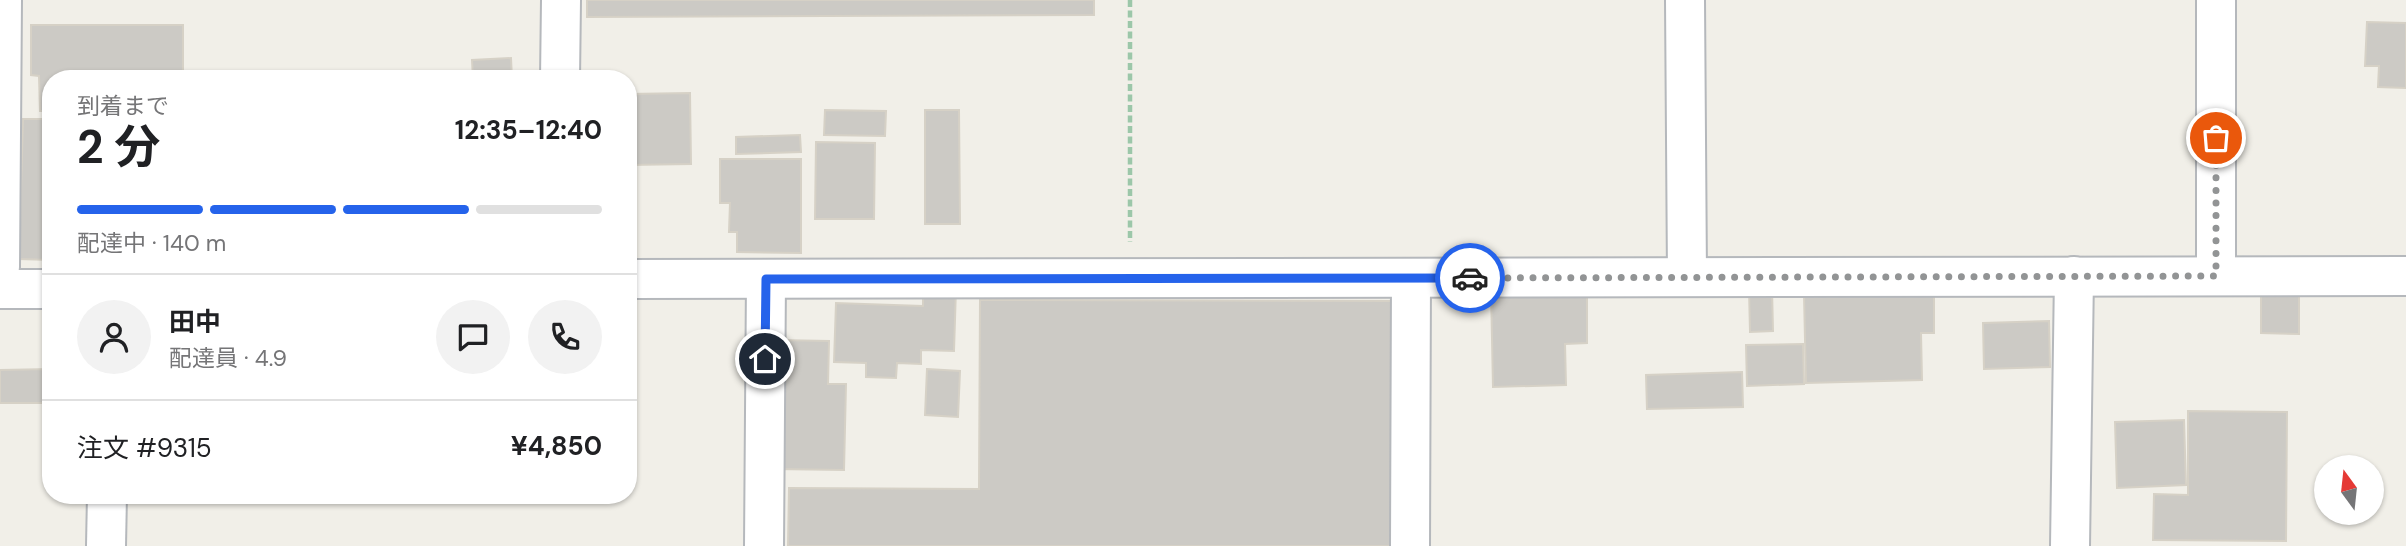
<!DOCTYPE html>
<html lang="ja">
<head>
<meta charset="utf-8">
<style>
	body { margin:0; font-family:"DM Sans","Noto Sans JP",sans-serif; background:#f2f2f2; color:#202124; height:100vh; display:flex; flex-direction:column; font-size:26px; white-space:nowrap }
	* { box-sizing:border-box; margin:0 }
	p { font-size:23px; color:#757577 }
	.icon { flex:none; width:38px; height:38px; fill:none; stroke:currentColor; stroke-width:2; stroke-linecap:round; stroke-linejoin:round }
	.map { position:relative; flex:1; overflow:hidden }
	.details { position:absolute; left:42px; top:70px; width:595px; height:434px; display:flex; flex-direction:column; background:#fff; border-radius:28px; box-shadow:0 2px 5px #0004 }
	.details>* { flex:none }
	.needle { width:46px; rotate:345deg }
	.buttons { position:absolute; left:2314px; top:455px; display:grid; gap:14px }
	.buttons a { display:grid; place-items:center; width:70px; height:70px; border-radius:50%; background:#fff; box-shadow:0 2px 5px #0004; font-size:35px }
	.pin { position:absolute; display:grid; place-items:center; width:60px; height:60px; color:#fff; margin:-30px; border:4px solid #fff; border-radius:50%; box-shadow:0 2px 7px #0007 }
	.courier { position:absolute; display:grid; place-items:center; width:70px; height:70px; margin:-35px; border:5px solid #2563eb; border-radius:50%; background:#fff; color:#222; box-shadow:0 2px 9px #0007 }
	.head em { font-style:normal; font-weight:700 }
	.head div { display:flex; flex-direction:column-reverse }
	.head { display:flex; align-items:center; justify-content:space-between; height:119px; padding:0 35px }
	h1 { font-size:46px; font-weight:700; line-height:52px }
	.bar { display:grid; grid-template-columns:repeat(4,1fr); gap:10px 7px; align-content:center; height:84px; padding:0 35px }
	.bar i { height:9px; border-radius:5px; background:#e0e0e0 }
	.bar .current { background:#2563eb }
	.bar p { grid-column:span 4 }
	.line { display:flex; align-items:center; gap:18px; padding:0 35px; border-top:2px solid #e0e0e0 }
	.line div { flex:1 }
	.round { display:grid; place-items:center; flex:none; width:74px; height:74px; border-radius:37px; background:#f2f2f2 }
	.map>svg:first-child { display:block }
	.building { fill:#cccac5; stroke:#d6d1c6; stroke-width:2 }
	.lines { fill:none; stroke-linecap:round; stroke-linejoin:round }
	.minor-casing { stroke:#b5b8bc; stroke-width:42 }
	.path { stroke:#9cc7a9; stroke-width:4.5; stroke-dasharray:7 3.5; stroke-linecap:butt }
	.minor { stroke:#fff; stroke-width:38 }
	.done { stroke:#929495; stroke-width:7; stroke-dasharray:0 12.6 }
	.route { stroke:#2563eb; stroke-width:9 }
</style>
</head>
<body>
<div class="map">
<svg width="2406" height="546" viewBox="0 0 2406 546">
	<rect width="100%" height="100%" fill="#f1efe8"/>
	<g class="building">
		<polygon points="587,0 1094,0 1094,15 587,17"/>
		<polygon points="2367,22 2406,23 2406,88 2378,87 2379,66 2365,66"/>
		<polygon points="31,25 183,25 183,79 51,79 51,111 40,111 39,76 31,75"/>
		<polygon points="511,58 512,79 473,79 472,60"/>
		<polygon points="690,93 691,164 628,165 628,94"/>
		<polygon points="825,110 886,111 885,136 824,135"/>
		<polygon points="925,110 959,110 960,224 925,224"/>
		<polygon points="23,119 46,119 44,181 51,182 51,260 19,259"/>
		<polygon points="800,135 801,152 736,154 736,137"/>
		<polygon points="816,142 875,143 874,219 815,219"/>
		<polygon points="720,159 801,159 801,253 737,252 737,232 729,232 730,203 720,203"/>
		<polygon points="923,287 956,288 954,351 921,350 921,364 897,363 896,378 866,377 866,363 834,362 836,303 923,306"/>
		<polygon points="1772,288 1773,331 1750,332 1749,289"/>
		<polygon points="1587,289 1587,343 1565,344 1566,385 1493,387 1491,290"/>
		<polygon points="2261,289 2299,290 2299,334 2261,333"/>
		<polygon points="1934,292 1934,333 1921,333 1922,380 1806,383 1804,295"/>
		<polygon points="980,300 1395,301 1394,546 788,546 789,488 979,489"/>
		<polygon points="2049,321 2050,367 1984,369 1983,323"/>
		<polygon points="777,340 829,341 828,384 846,384 844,470 774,469"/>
		<polygon points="1803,344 1804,384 1747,386 1746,345"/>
		<polygon points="51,369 51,403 0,403 0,370"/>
		<polygon points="927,369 960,371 958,417 925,415"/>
		<polygon points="1742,372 1743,407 1647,409 1646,375"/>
		<polygon points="2188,411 2287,412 2286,541 2153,540 2154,494 2188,495"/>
		<polygon points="2184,420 2186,485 2117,488 2115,422"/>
	</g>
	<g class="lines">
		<g class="minor-casing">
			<g id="minor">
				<polyline points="1685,0 1687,277"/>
				<polyline points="560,79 561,0"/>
				<polyline points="0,267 2,0"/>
				<polyline points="2216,276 2216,0"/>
				<polyline points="628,279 2406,276"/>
				<polyline points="0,289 51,289"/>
				<polyline points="106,546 107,495"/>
				<polyline points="764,546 766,279"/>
				<polyline points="1410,546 1411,278"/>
				<polyline points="2070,546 2074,276"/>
			</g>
		</g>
		<polyline class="path" points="1130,0 1130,242"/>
		<use href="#minor" class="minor"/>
	</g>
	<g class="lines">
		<polyline class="done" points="1470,278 2216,276 2216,138"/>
		<polyline class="route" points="765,359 766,279 1470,278"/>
	</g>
</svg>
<div class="buttons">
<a><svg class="needle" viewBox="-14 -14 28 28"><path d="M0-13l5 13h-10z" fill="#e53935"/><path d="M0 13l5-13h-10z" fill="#757577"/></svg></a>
</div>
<div class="pin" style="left:2216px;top:138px;background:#ea580c"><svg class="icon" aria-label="bag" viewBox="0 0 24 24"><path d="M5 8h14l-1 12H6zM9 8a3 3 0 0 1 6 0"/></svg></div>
<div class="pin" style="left:765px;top:359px;background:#1f2937"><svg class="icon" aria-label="home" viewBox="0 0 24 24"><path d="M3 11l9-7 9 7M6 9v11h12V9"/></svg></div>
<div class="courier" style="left:1470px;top:278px"><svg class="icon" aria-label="car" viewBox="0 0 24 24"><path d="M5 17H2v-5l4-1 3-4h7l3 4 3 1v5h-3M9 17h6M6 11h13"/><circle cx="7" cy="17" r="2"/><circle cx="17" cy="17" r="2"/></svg></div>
<section class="details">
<div class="head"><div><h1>2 分</h1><p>到着まで</p></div><em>12:35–12:40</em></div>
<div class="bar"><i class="current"></i><i class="current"></i><i class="current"></i><i></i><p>配達中 · 140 m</p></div>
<div class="line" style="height:126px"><a class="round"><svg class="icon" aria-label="person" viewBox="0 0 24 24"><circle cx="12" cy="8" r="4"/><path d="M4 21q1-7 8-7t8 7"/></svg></a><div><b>田中</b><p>配達員 · 4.9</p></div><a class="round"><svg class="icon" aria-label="chat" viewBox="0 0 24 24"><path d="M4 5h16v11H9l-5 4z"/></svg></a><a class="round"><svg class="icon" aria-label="phone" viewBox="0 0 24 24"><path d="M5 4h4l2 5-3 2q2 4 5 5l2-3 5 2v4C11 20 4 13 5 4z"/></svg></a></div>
<div class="line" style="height:91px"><div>注文 #9315</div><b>¥4,850</b></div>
</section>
</div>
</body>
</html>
